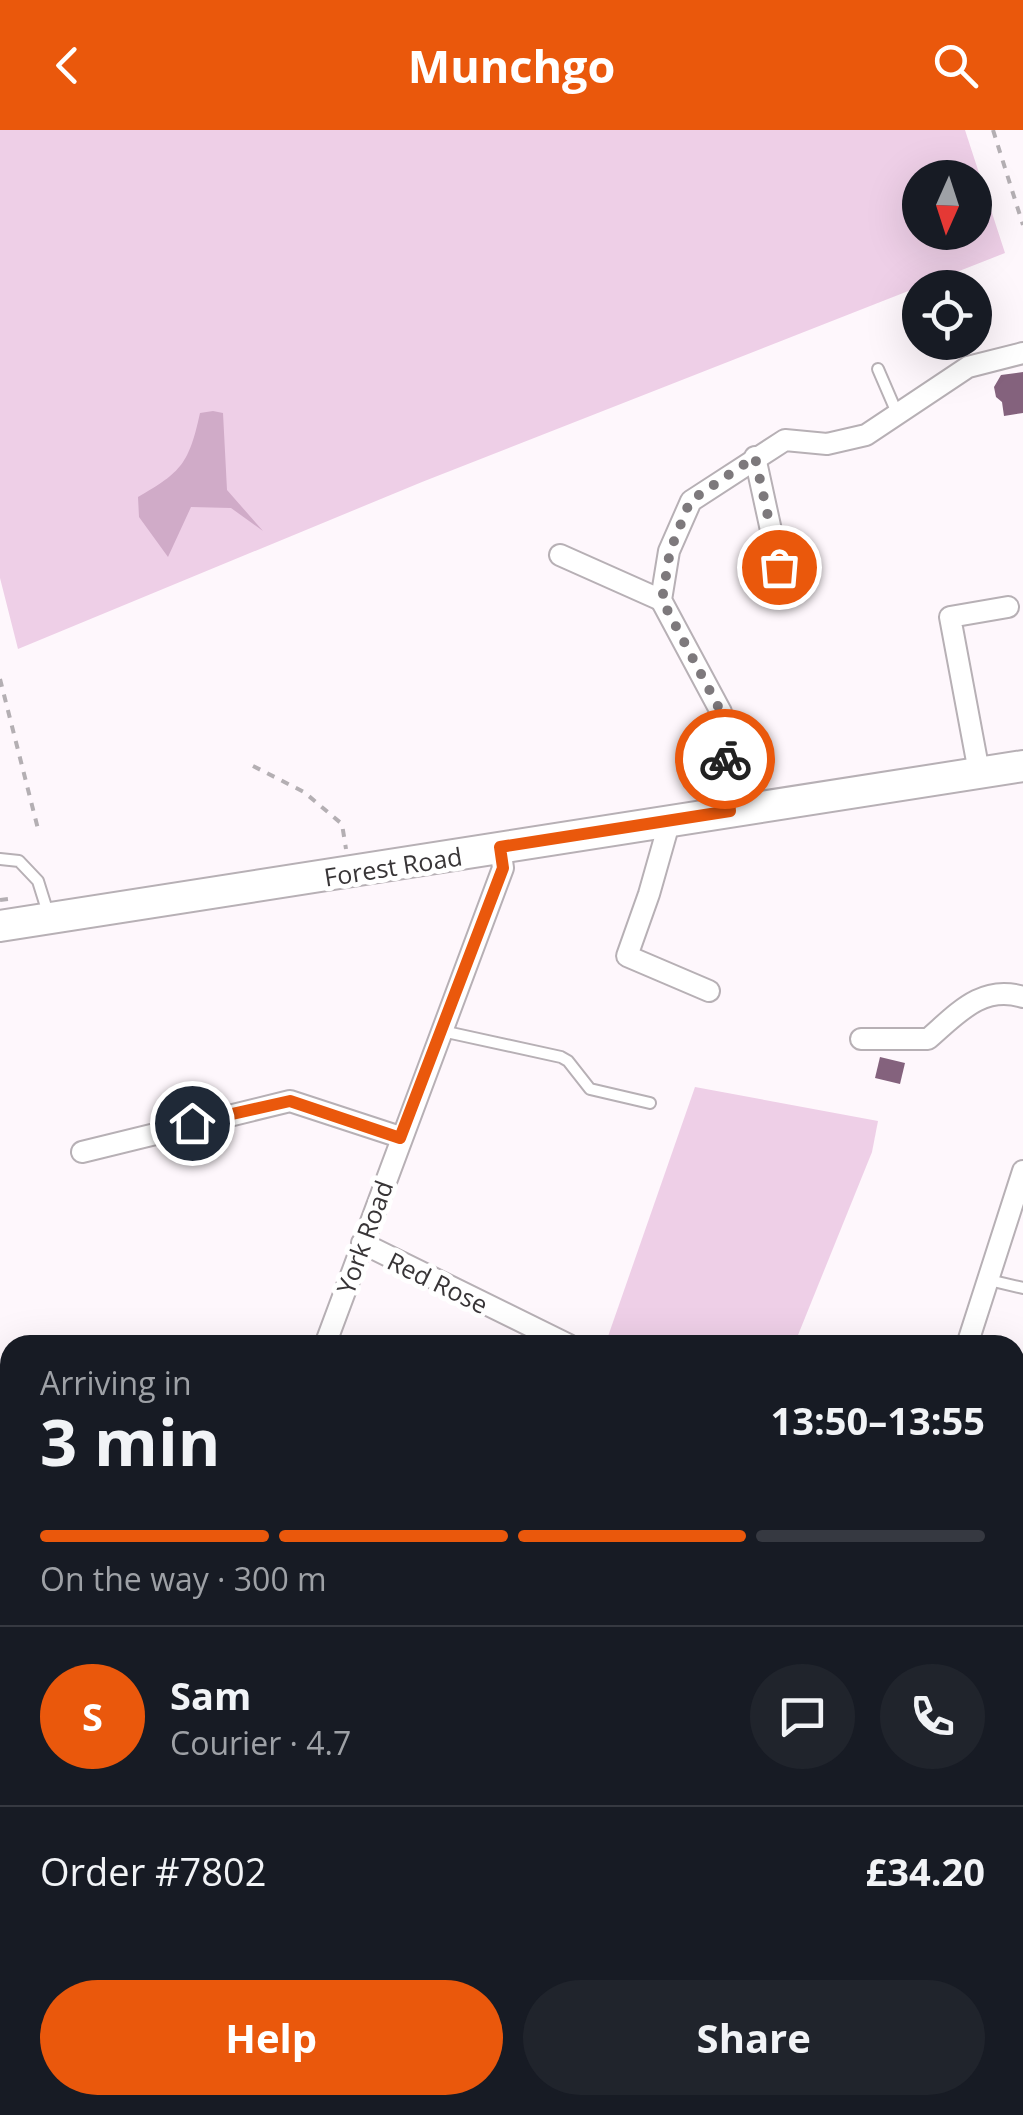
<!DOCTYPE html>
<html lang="en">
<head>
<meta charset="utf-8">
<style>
	body { margin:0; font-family:"Open Sans",sans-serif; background:#20242c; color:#f1f3f6; height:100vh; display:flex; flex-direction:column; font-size:38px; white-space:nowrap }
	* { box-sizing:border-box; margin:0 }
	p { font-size:32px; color:#9ea1a6 }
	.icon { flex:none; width:55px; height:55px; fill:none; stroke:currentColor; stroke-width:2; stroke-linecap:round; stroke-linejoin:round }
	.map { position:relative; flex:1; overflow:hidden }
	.panel { position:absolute; left:0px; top:1205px; width:1025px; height:780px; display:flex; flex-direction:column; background:#171b24; border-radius:30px 30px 0 0; box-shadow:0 10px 40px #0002 }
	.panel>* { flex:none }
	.needle { width:65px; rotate:183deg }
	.buttons { position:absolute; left:902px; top:30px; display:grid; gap:20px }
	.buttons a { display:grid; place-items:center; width:90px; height:90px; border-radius:50%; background:#171b24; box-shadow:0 10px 40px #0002; font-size:50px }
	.pin { position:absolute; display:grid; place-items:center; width:85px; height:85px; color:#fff; margin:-42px; border:5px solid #fff; border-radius:50%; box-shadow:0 2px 10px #0007 }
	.courier { position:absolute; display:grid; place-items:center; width:100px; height:100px; margin:-50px; border:8px solid #ea580c; border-radius:50%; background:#fff; color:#222; box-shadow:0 2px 12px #0007 }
	.headline em { font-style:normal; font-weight:700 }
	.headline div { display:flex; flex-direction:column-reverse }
	.headline { display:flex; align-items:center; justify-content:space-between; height:170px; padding:0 40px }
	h1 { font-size:65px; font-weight:700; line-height:75px }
	.bar { display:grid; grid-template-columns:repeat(4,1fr); gap:15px 10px; align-content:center; height:120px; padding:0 40px }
	.bar i { height:12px; border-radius:8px; background:#363941 }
	.bar .current { background:#ea580c }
	.bar p { grid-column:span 4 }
	.line { display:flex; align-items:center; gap:25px; padding:0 40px; border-top:2px solid #363941 }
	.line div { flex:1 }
	.round { display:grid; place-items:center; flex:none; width:105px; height:105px; border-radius:52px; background:#20242c }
	.primary-button { display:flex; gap:20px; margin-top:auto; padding:20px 40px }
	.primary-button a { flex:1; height:115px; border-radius:60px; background:#ea580c; color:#fff; font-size:40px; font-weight:700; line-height:115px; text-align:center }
	.primary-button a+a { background:#20242c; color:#f1f3f6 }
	header { display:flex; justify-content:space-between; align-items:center; height:130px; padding:0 40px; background:#ea580c; color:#fff; font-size:45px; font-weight:700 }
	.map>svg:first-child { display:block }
	.green { fill:#eecfe7; fill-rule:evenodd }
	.forest { fill:#deb8d5 }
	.water { fill:#d0abc8 }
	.building { fill:#84627d }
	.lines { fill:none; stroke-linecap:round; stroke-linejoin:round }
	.service-casing { stroke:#b7b0b5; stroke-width:14 }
	.minor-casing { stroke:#b7b0b5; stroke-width:24 }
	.secondary-casing { stroke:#b7b0b5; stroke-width:34 }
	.path { stroke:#b4afb3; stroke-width:4; stroke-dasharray:8 8; stroke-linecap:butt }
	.service { stroke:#fff; stroke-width:10 }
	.minor { stroke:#fff; stroke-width:20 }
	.secondary { stroke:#fff; stroke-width:30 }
	.done { stroke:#7d797c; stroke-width:10; stroke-dasharray:0 18 }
	.route { stroke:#ea580c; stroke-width:12 }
	.labels { text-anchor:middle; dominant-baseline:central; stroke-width:10; stroke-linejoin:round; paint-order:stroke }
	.street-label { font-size:25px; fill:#383537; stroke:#fff }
</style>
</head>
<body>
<header><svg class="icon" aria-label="back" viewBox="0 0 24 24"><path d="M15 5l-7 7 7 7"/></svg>Munchgo<svg class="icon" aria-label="search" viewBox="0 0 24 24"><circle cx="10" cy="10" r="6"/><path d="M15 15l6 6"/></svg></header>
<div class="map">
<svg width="1023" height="1985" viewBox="0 0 1023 1985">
	<rect width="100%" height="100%" fill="#fef7fc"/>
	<g class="green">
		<path d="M0,0H965L1005,123L422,352L18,519L0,448ZM920,48H975V102H920Z"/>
		<polygon points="695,957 878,991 872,1022 794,1215 605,1215"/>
		<polygon points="681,1975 832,1975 827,1985 691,1985"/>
	</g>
	<polygon class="forest" points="832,1975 971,1975 980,1985 827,1985"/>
	<path class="water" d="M213,281L223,283L227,360L263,401L231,378L191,377L168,427L139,387L138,367C182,342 189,333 200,283Z"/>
	<g class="building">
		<polygon points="1023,242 1023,283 1004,286 1002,272 996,267 994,257 1001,245"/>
		<polygon points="880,927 905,933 900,954 875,948"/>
	</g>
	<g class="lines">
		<g class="service-casing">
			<g id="service">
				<polyline points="878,239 897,283"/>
				<polyline points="0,729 19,731 38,751 48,783"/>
				<polyline points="442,901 561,927 568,931 590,959 650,973"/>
				<polyline points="989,1150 1023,1158"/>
			</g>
		</g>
		<g class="minor-casing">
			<g id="minor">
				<polyline points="755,327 779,437"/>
				<polyline points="560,425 661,470"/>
				<polyline points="979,642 950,487 1008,477"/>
				<polyline points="730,681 721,582 661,470 669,421 691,371 785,310 827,314 866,305 968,237 1023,223"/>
				<polyline points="670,690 649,764 627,826 709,861"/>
				<path d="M861,909H928C957,884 982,854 1023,867"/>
				<polyline points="82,1022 290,971 400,1007"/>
				<polyline points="362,1113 569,1215"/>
				<polyline points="325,1215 503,738 500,717"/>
				<polyline points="967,1215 1023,1041"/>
				<polyline points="0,1266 10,1268"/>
				<polyline points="1015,1402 1023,1404"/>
				<polyline points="1015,1791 1023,1796"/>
			</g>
		</g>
		<g class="secondary-casing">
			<polyline id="secondary" points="0,796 1023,636"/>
		</g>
		<g class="path">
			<polyline points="993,0 1023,95"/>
			<polyline points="0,549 39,703"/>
			<polyline points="253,636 304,662 342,694 346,719"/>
			<polyline points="0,770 15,768"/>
			<polyline points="1015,1710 1023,1698"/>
			<polyline points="717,1975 734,1985"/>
		</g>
		<use href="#service" class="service"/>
		<use href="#minor" class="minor"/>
		<use href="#secondary" class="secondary"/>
	</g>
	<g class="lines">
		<polyline class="done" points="725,629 721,582 662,470 670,421 690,371 755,327 779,437"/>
		<polyline class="route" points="192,993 290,971 400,1008 503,738 500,717 730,681 725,629"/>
	</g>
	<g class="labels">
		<g class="street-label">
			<text transform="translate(393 736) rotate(-9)">Forest Road</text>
			<text transform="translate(364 1107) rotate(-70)">York Road</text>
			<text transform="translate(438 1152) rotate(26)">Red Rose</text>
		</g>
	</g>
</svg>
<div class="buttons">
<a><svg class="needle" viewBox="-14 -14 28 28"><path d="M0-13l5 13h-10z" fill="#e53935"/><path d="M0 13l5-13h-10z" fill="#9ea1a6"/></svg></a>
<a><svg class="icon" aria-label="locate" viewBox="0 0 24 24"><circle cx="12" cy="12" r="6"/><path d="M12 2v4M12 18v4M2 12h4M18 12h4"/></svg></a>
</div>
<div class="pin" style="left:779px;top:437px;background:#ea580c"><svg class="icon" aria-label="bag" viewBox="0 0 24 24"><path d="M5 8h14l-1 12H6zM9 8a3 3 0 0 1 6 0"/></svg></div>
<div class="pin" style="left:192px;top:993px;background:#1f2937"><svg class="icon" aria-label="home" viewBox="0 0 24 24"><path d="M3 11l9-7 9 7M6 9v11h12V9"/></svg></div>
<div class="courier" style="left:725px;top:629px"><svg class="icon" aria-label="bike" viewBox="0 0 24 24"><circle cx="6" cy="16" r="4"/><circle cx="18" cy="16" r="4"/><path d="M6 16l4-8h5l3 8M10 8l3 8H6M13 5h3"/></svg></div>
<section class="panel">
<div class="headline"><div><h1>3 min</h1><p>Arriving in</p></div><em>13:50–13:55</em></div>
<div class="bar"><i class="current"></i><i class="current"></i><i class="current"></i><i></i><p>On the way · 300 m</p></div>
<div class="line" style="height:180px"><b class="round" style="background:#ea580c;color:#fff">S</b><div><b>Sam</b><p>Courier · 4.7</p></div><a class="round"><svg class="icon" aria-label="chat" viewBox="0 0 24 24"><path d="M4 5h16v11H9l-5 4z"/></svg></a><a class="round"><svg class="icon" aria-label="phone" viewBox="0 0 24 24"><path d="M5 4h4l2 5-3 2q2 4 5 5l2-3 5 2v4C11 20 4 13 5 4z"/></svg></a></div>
<div class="line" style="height:130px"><div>Order #7802</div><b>£34.20</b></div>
<div class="primary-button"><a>Help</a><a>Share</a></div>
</section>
</div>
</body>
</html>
